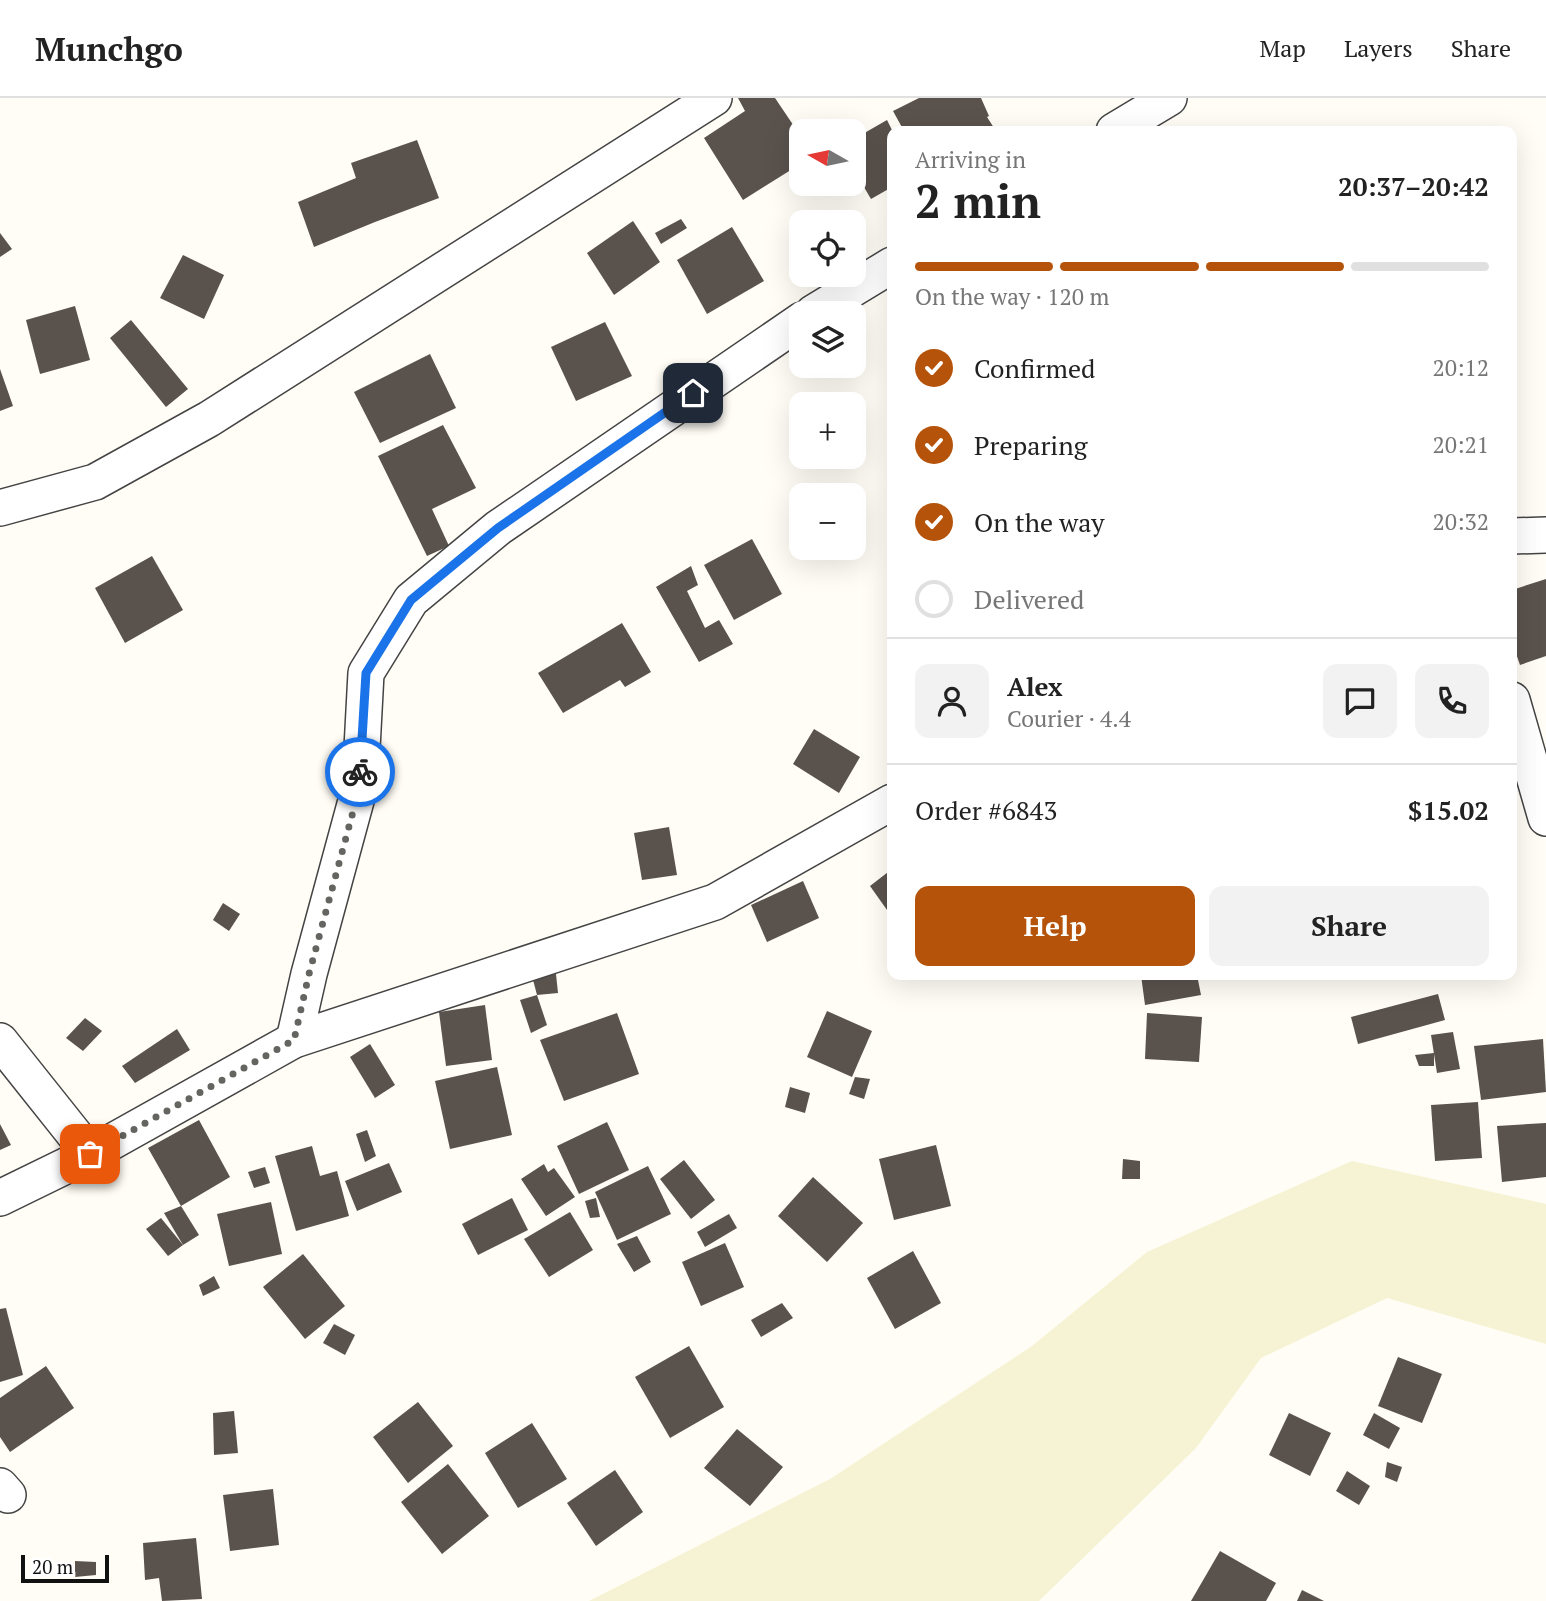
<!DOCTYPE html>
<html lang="en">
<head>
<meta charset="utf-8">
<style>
	body { margin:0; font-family:"PT Serif",serif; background:#f2f2f2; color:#222; height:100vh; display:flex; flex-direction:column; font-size:26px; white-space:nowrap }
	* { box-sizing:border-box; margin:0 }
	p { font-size:23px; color:#767676 }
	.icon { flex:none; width:38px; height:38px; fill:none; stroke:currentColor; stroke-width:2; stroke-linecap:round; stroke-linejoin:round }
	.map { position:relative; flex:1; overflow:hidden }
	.details { position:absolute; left:887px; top:28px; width:630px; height:854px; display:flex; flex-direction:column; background:#fff; border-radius:14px; box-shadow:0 7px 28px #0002 }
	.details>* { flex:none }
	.needle { width:46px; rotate:279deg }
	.tools { position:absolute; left:789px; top:21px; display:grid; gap:14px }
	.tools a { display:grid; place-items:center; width:77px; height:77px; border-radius:14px; background:#fff; box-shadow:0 7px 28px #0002; font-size:35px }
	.scale { position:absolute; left:21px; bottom:18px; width:88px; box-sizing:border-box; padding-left:7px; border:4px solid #111; border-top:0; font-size:19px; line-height:24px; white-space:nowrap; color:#111; -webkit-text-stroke:5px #fff; paint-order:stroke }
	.pin { position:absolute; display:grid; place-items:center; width:60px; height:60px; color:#fff; margin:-30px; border-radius:14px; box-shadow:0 4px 10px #0006 }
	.courier { position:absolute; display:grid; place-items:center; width:70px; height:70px; margin:-35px; border:5px solid #1a73e8; border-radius:50%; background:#fff; color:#222; box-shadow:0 2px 9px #0007 }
	.overview em { font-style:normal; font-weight:800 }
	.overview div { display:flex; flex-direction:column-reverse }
	.overview { display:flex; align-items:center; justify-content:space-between; height:119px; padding:0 28px }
	h1 { font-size:46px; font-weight:800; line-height:52px }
	.bar { display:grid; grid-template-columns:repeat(4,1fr); gap:10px 7px; align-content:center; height:84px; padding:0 28px }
	.bar i { height:9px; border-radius:5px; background:#e0e0e0 }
	.bar .selected { background:#b45309 }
	.bar p { grid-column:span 4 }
	.line { display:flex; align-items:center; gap:18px; padding:0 28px; border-top:2px solid #e0e0e0 }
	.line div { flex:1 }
	.round { display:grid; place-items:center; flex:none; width:74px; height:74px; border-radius:14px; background:#f2f2f2 }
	ol { padding:0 28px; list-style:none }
	li { display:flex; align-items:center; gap:21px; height:77px }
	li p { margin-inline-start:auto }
	li .icon { padding:7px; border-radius:50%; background:#b45309; color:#fff; stroke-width:4 }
	li:last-child { color:#767676 }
	li i { width:38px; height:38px; border:4px solid #e0e0e0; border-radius:50% }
	.action { display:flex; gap:14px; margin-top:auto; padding:14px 28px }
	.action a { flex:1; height:80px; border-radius:14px; background:#b45309; color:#fff; font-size:28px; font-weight:800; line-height:80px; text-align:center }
	.action a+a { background:#f2f2f2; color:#222 }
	header { display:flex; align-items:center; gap:42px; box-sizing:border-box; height:98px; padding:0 35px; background:#fff; border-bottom:2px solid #e0e0e0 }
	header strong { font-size:33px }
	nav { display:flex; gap:38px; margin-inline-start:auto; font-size:24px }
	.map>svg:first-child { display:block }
	.farmland { fill:#f6f3d4 }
	.building { fill:#5a524d }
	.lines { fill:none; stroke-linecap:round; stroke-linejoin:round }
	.minor-casing { stroke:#444; stroke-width:38 }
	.minor { stroke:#fff; stroke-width:35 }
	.done { stroke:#646461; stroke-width:7; stroke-dasharray:0 12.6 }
	.route { stroke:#1a73e8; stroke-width:9 }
</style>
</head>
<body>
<header>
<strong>Munchgo</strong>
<nav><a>Map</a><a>Layers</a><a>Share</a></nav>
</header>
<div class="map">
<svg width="1546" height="1503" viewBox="0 0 1546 1503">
	<rect width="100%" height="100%" fill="#fffdf5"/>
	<polygon class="farmland" points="1352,1063 1546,1106 1546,1246 1387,1200 1261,1260 1196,1350 1039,1503 589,1503 830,1381 1032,1248 1147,1154"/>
	<g class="building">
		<polygon points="738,0 775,0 802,40 802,65 743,102 704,40 745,13"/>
		<polygon points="919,0 981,0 989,18 987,19 996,33 968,33 966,29 958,33 904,33 893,13"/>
		<polygon points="887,22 892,32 892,89 871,101 854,72 854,41"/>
		<polygon points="417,42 439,100 375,124 314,149 298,104 356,80 351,65"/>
		<polygon points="681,121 687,130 661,146 655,135"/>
		<polygon points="633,123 660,164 614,197 587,155"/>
		<polygon points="732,129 764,183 707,216 677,162"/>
		<polygon points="0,135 12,151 0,159"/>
		<polygon points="183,157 224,177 204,221 160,200"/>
		<polygon points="75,208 90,262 40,276 26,222"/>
		<polygon points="131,222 188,291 166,309 110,240"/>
		<polygon points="605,224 632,278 576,303 551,249"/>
		<polygon points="430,256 456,310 380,345 354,294"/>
		<polygon points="0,271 13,308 0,313"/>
		<polygon points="443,327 476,390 432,411 449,448 427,458 378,358"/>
		<polygon points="752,441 782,496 734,522 704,467"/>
		<polygon points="152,458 183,512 125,545 95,490"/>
		<polygon points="691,468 698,487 687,493 705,530 719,522 733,546 699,564 656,489"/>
		<polygon points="1546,481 1546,558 1520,567 1512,544 1512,492"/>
		<polygon points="622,525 651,574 625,589 620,582 563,615 538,575"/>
		<polygon points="814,631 860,659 839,695 793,666"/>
		<polygon points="669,729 677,777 642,782 634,735"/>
		<polygon points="892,771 892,819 870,788"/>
		<polygon points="803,783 819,820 767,844 751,807"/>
		<polygon points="223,805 240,816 229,833 213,822"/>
		<polygon points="556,876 558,895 537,897 532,878"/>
		<polygon points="1141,877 1197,877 1201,897 1145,907"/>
		<polygon points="1438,896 1445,922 1358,946 1351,919"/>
		<polygon points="537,897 547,927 531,935 520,902"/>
		<polygon points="485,907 492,962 446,968 439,914"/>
		<polygon points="827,913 872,933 852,979 807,959"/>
		<polygon points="617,915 639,976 564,1003 540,942"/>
		<polygon points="1147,915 1202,919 1199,964 1145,961"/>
		<polygon points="85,920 102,933 83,953 66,940"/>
		<polygon points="177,931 190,952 135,985 122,968"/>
		<polygon points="1453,934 1460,971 1437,975 1431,937"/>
		<polygon points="1543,941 1546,994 1481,1002 1474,948"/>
		<polygon points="370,946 395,987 375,1000 350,959"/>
		<polygon points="1434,955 1434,968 1419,968 1415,957"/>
		<polygon points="497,969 512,1037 450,1051 435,983"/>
		<polygon points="855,979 870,981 864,1001 849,996"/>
		<polygon points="790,989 810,995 805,1015 785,1009"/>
		<polygon points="1478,1004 1482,1060 1435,1063 1431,1007"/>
		<polygon points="199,1022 230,1079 181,1108 199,1137 183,1147 164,1115 181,1108 148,1050"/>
		<polygon points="607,1024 629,1072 579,1096 557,1048"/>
		<polygon points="1546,1025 1546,1079 1502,1084 1497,1028"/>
		<polygon points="0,1026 11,1047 0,1052"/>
		<polygon points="367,1032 376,1058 365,1064 356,1036"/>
		<polygon points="936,1047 951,1108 894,1122 879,1061"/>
		<polygon points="312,1048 320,1078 337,1073 349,1118 296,1133 275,1058"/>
		<polygon points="1123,1061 1140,1063 1140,1081 1122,1081"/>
		<polygon points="684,1062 715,1102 691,1121 660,1081"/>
		<polygon points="389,1065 402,1094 357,1113 345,1083"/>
		<polygon points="544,1066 548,1074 554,1070 575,1099 546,1118 521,1081"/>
		<polygon points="648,1068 671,1116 617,1142 595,1094"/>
		<polygon points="265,1069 270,1085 254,1090 248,1074"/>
		<polygon points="813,1079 863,1125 827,1164 778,1118"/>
		<polygon points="512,1100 528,1132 478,1157 462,1126"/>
		<polygon points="596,1100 600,1119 590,1120 585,1103"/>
		<polygon points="271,1104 282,1156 229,1168 217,1116"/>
		<polygon points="570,1114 593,1152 549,1179 524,1141"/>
		<polygon points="729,1116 737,1130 705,1149 697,1134"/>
		<polygon points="161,1120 183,1147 168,1158 146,1131"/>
		<polygon points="637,1138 651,1164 634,1174 617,1146"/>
		<polygon points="725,1145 744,1189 701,1208 682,1164"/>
		<polygon points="913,1153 941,1205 895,1231 867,1180"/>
		<polygon points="303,1156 345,1208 305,1241 263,1189"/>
		<polygon points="214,1178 220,1190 203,1198 199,1187"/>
		<polygon points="782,1205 793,1220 761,1239 751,1222"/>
		<polygon points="6,1210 23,1277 0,1284 0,1211"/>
		<polygon points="334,1226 355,1237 345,1257 323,1245"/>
		<polygon points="689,1248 724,1309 670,1340 635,1279"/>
		<polygon points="1398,1259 1442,1276 1422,1325 1378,1308"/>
		<polygon points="46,1268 74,1310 10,1354 0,1339 0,1300"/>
		<polygon points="418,1304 453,1348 408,1385 373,1339"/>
		<polygon points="234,1313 238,1355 214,1357 213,1315"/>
		<polygon points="1289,1315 1331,1335 1310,1378 1269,1357"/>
		<polygon points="1374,1315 1400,1330 1389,1351 1363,1337"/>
		<polygon points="532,1325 567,1381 518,1410 485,1355"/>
		<polygon points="737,1331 783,1369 750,1408 704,1370"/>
		<polygon points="1387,1364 1402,1369 1397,1384 1385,1379"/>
		<polygon points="448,1366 489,1418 442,1456 401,1404"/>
		<polygon points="615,1372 643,1414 596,1448 567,1405"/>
		<polygon points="1347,1373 1370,1388 1359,1407 1336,1393"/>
		<polygon points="273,1391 279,1447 230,1453 223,1397"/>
		<polygon points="196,1440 202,1501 162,1503 159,1480 145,1482 143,1445"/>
		<polygon points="1220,1453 1276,1485 1266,1503 1191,1503"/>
		<polygon points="75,1463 96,1464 96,1477 75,1479"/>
		<polygon points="1302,1492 1324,1503 1297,1503"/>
	</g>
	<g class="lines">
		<g class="minor-casing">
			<g id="minor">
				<polyline points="1114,33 1169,0"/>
				<polyline points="813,215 892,167"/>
				<polyline points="0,410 95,384 209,321 714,0"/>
				<polyline points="1512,438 1546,437"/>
				<polyline points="1512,602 1546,720"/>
				<polyline points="294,942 309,876 360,688 366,575 411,502 498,430 802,222"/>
				<polyline points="0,943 90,1056"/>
				<polyline points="0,1100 90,1056 294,942 715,804 892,704"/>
				<polyline points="0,1388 8,1397"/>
			</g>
		</g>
		<use href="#minor" class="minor"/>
	</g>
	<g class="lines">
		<polyline class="done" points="90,1056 294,942 309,876 360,688 360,674"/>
		<polyline class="route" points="360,674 366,575 411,502 498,430 693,295"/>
	</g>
</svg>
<div class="tools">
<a><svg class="needle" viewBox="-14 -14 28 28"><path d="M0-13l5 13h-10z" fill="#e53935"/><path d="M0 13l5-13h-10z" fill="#767676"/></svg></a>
<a><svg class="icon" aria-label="locate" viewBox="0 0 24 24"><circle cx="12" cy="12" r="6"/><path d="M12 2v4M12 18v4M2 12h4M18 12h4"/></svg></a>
<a><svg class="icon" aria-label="layers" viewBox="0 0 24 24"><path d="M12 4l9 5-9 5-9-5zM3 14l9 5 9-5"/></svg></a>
<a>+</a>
<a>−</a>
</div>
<div class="scale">20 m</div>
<div class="pin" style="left:90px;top:1056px;background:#ea580c"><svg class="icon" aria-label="bag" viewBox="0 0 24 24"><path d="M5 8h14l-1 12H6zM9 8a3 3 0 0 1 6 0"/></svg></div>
<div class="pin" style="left:693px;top:295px;background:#1f2937"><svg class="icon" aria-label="home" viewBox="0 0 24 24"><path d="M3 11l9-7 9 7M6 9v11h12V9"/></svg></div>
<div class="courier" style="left:360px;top:674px"><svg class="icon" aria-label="bike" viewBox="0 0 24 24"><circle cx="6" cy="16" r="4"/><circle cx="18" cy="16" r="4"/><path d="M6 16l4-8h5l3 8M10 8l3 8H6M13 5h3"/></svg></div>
<section class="details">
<div class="overview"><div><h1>2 min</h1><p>Arriving in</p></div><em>20:37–20:42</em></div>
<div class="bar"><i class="selected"></i><i class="selected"></i><i class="selected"></i><i></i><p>On the way · 120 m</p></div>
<ol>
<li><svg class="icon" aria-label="check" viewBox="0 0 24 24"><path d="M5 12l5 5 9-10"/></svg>Confirmed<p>20:12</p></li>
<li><svg class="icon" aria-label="check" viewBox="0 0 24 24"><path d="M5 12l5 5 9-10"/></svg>Preparing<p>20:21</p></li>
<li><svg class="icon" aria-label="check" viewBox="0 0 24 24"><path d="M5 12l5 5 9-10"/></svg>On the way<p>20:32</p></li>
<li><i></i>Delivered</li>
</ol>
<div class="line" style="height:126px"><a class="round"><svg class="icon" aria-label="person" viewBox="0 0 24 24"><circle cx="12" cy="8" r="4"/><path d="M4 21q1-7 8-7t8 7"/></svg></a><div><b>Alex</b><p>Courier · 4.4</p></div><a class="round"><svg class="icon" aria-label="chat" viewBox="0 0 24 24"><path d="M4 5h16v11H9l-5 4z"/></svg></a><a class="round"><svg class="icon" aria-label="phone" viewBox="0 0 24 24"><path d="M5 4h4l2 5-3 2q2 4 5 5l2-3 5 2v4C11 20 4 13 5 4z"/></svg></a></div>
<div class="line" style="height:91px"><div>Order #6843</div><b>$15.02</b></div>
<div class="action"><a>Help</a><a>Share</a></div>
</section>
</div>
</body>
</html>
